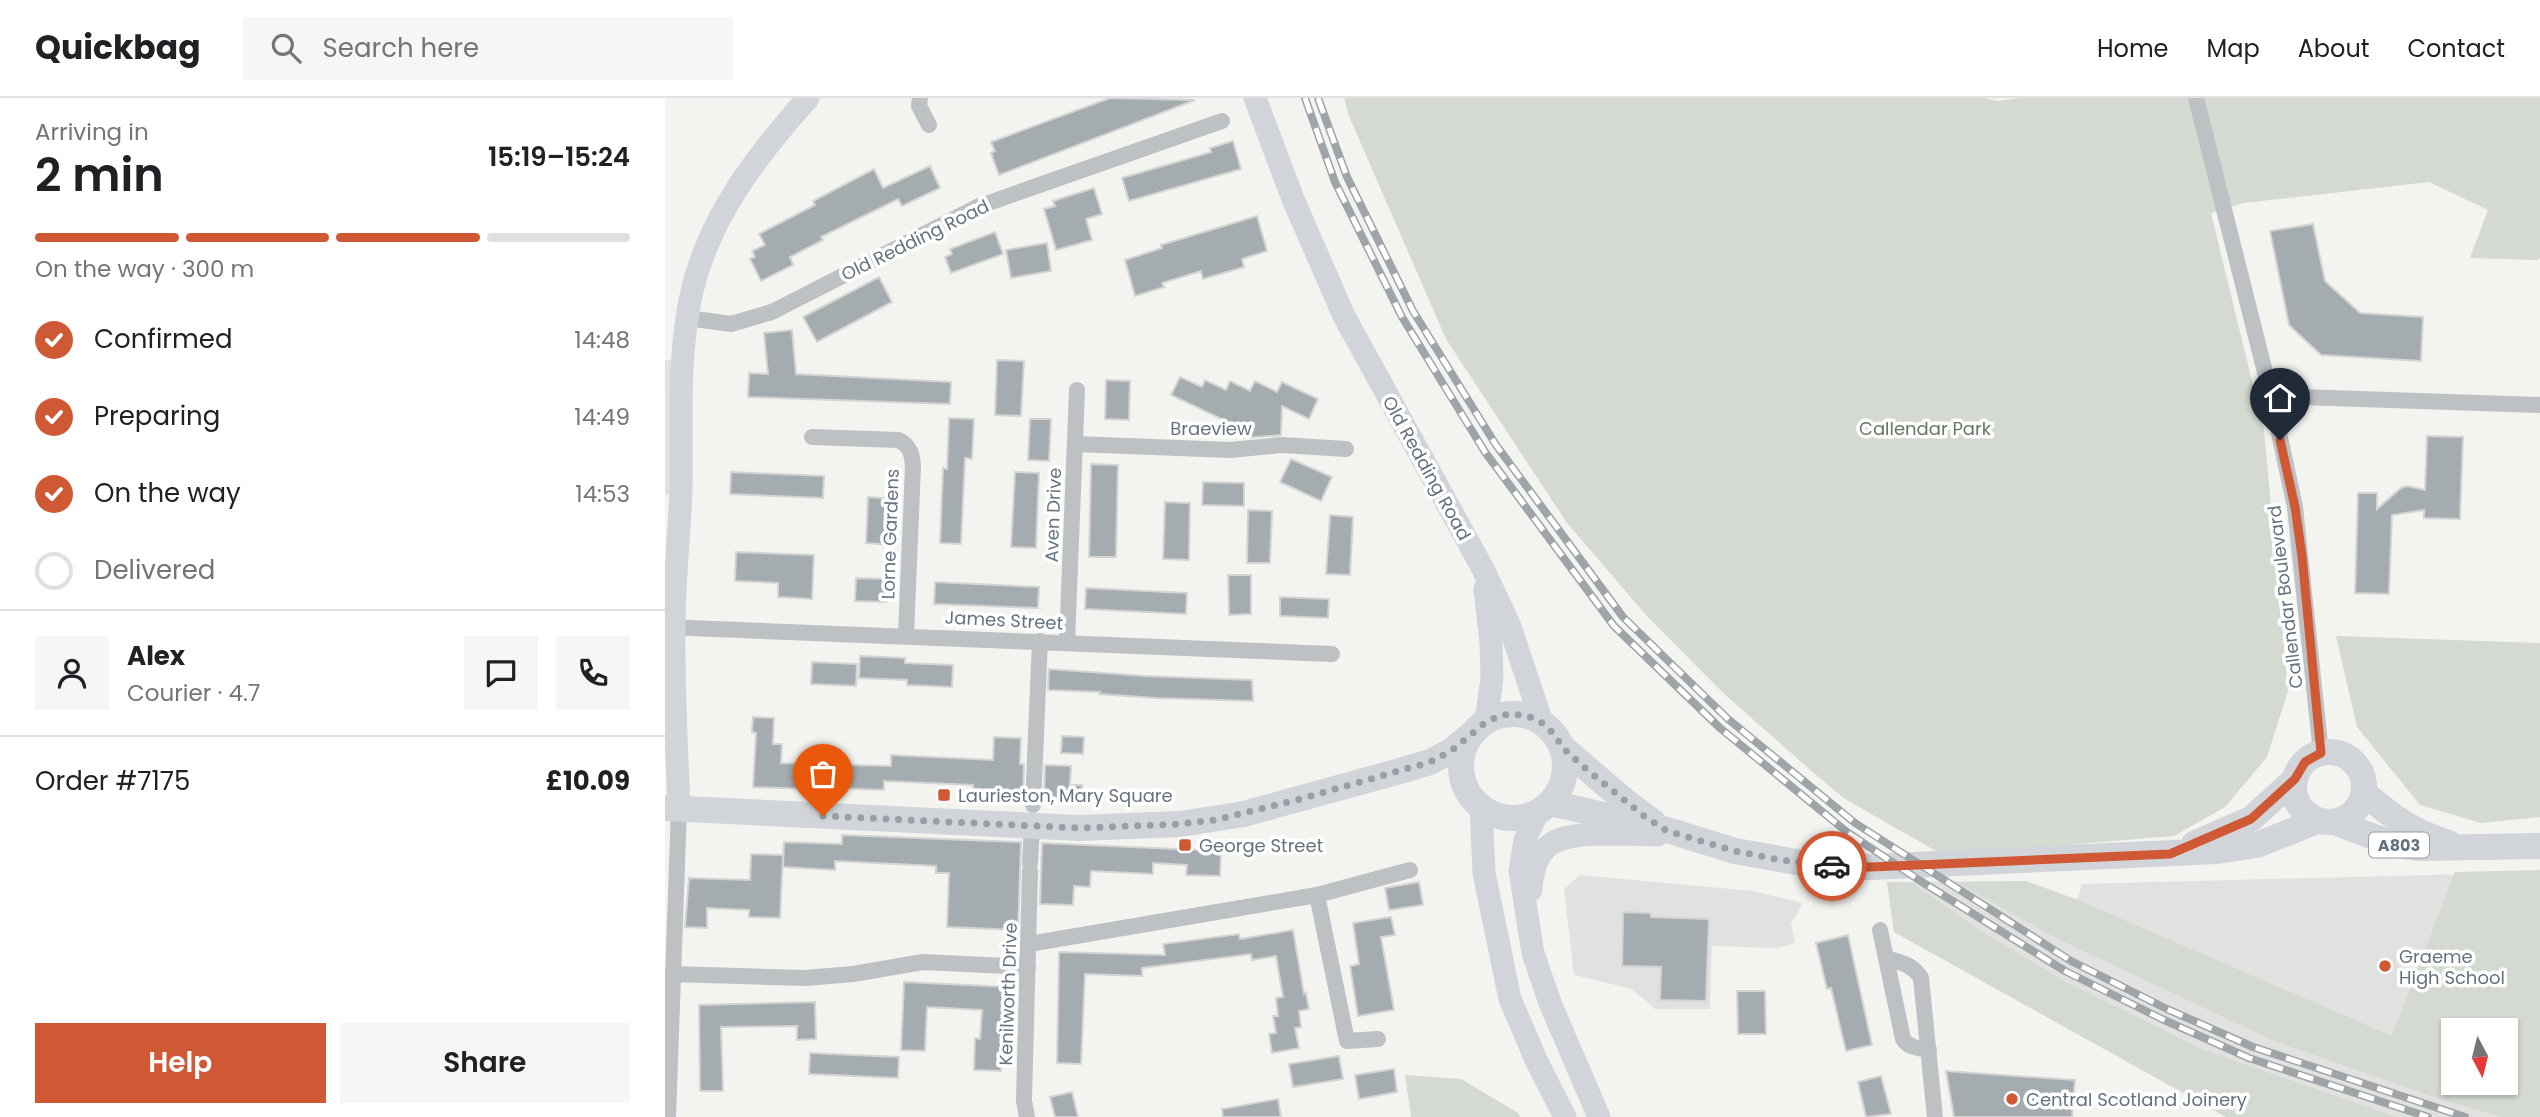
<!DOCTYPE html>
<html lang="en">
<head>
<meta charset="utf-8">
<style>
	body { margin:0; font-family:Poppins,sans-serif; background:#f6f6f6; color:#202124; height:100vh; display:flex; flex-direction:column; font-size:26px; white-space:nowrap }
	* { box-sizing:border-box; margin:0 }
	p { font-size:23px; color:#757577 }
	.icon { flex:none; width:38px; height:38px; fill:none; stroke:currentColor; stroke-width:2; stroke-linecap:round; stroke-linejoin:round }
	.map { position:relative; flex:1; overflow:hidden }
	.drawer { display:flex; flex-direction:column; background:#fff; width:665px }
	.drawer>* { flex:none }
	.needle { width:46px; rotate:173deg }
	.buttons { position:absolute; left:1776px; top:920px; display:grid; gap:14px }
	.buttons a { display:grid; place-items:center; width:77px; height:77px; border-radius:0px; background:#fff; box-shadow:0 2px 5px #0004; font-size:35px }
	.pin { position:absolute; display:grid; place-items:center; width:60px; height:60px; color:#fff; margin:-72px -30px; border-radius:50% 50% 50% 0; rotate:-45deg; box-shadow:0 0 7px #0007 }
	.pin .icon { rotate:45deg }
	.courier { position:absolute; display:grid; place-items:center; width:70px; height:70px; margin:-35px; border:5px solid #cf5934; border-radius:50%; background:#fff; color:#222; box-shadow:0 2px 9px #0007 }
	.headline em { font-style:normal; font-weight:600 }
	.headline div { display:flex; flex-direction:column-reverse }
	.headline { display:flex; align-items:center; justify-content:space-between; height:119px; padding:0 35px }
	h1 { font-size:46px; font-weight:600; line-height:52px }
	.bar { display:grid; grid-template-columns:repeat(4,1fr); gap:10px 7px; align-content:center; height:84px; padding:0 35px }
	.bar i { height:9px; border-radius:5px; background:#e0e0e0 }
	.bar .selected { background:#cf5934 }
	.bar p { grid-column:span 4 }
	.line { display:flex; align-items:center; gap:18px; padding:0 35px; border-top:2px solid #e0e0e0 }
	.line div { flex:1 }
	.round { display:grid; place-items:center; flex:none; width:74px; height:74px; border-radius:0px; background:#f6f6f6 }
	ol { padding:0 35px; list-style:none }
	li { display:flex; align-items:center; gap:21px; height:77px }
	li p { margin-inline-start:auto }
	li .icon { padding:7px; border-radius:50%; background:#cf5934; color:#fff; stroke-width:4 }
	li:last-child { color:#757577 }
	li i { width:38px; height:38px; border:4px solid #e0e0e0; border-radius:50% }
	.cta { display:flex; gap:14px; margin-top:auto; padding:14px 35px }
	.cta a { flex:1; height:80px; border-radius:0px; background:#cf5934; color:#fff; font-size:28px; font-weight:600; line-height:80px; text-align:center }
	.cta a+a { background:#f6f6f6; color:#202124 }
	header { display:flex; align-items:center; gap:42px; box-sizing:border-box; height:98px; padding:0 35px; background:#fff; border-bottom:2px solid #e0e0e0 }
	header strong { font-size:33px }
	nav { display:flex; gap:38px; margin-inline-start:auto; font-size:24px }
	.search { width:490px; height:63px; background:#f6f6f6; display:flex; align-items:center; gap:18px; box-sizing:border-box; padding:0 24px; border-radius:0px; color:#757577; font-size:26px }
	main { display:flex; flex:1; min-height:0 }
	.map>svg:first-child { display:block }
	.built { fill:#e1e2e0; fill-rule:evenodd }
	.green { fill:#d4dad1; fill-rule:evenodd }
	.building { fill:#a5acb0; stroke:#d4d4d3; stroke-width:2 }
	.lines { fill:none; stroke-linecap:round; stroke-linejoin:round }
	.street { stroke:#bdc1c4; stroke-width:16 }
	.secondary { stroke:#d1d5d9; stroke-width:23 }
	.primary { stroke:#d1d5d9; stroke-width:26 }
	.rail-casing { stroke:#9fa4a9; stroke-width:8 }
	.rail { stroke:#fff; stroke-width:5; stroke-dasharray:16; stroke-linecap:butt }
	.done { stroke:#97a0a6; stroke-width:7; stroke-dasharray:0 12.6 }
	.route { stroke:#cf5934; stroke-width:9 }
	.poi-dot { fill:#cf5934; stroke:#fff; stroke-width:2.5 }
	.labels { text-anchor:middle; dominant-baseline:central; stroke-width:7; stroke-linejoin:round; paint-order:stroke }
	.shield { fill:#fff; stroke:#939da5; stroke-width:2 }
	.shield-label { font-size:16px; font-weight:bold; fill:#65737e }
	.street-label { font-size:18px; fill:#65737e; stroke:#fff }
	.park-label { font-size:18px; fill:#677664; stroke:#fff }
	.poi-label { font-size:18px; fill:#65737e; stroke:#fff; text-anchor:start }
</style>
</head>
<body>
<header>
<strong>Quickbag</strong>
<div class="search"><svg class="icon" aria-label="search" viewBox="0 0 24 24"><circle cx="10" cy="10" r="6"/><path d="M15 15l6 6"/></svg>Search here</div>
<nav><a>Home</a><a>Map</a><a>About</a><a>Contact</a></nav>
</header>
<main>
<section class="drawer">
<div class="headline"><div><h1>2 min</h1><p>Arriving in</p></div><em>15:19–15:24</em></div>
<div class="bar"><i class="selected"></i><i class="selected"></i><i class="selected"></i><i></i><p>On the way · 300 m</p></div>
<ol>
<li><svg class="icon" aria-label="check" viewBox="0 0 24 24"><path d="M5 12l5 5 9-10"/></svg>Confirmed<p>14:48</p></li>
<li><svg class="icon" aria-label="check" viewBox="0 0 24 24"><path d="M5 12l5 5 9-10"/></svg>Preparing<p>14:49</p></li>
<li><svg class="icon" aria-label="check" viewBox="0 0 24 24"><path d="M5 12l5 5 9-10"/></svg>On the way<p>14:53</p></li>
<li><i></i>Delivered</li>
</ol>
<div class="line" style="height:126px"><a class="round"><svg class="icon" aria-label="person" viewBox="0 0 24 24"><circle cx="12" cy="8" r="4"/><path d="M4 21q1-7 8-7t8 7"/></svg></a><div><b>Alex</b><p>Courier · 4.7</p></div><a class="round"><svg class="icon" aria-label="chat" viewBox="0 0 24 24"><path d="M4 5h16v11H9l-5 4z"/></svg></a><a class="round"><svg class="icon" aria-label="phone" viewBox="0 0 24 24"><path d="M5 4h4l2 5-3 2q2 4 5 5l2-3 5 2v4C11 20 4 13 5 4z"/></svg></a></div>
<div class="line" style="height:91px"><div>Order #7175</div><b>£10.09</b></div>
<div class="cta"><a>Help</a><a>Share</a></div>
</section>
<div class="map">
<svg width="1875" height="1019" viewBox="0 0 1875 1019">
	<rect width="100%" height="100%" fill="#f3f3f0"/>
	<g class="built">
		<polygon points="0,262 17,264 16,393 0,397"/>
		<path d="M1875,774V1019H1564L1229,834L1222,784L1361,783L1412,802L1417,786ZM1788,933H1841V985H1788Z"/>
		<polygon points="915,777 1088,793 1138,805 1126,826 1130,845 1112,850 1047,848 1045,911 990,911 967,891 909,877 899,791"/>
	</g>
	<g class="green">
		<polygon points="679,0 1319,0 1332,3 1355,0 1875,0 1875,160 1872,162 1805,160 1823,112 1764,84 1579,105 1546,115 1599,332 1623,593 1602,659 1560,709 1509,738 1278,757 1180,701 1143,670 1057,594 981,517 902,425 781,241 684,18"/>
		<polygon points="1671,538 1875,545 1875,719 1816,725 1755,707 1692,629"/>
		<path d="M1875,772V1019H1836L1763,997L1609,943L1389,839L1292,784L1361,783L1413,802L1727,938L1790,774ZM1788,933H1841V985H1788Z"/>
		<polygon points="1222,784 1246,784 1316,833 1401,884 1539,952 1732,1019 1561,1019 1229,834"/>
		<polygon points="740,977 796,981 853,1015 855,1019 746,1019"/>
	</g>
	<g class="building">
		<polygon points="445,0 530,2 334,77 326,55 330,53 326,44"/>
		<polygon points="568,43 576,71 464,103 457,80 546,54 545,50"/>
		<polygon points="265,68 275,90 237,108 233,101 156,139 158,142 125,159 128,167 96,183 85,161 90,159 87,153 100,147 94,136 150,107 148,103 209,71 218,90"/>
		<polygon points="429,90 437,116 421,121 427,142 391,152 379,111 390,108 388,103"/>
		<polygon points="592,118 602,153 577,161 579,169 538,181 536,173 497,185 499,189 470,198 460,162 497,150 496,147"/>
		<polygon points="1648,126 1660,183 1695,215 1758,219 1756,263 1656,257 1624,227 1605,133"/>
		<polygon points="330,134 338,156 286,175 280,159 287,156 285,151"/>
		<polygon points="382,145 386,173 346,180 341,152"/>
		<polygon points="214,179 227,204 152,244 138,219"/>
		<polygon points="127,232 131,276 286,284 285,306 83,299 84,275 103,276 99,235"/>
		<polygon points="332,262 359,263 356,318 330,317"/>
		<polygon points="515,279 537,289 540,282 561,292 565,283 585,293 590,283 612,294 617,284 653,301 644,321 617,308 616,337 579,340 580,332 506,297"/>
		<polygon points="441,282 465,283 464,322 440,321"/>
		<polygon points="284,320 309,321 307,361 300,360 296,446 275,445 278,370 282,371"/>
		<polygon points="365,321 386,321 384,363 363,362"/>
		<polygon points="1762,338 1798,339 1795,421 1759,420 1759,412 1727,417 1724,496 1690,495 1693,395 1712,395 1712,411 1736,390 1742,388 1760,392"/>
		<polygon points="626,361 667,379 656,403 615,384"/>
		<polygon points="426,366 453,367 451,459 424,459"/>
		<polygon points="66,374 159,378 158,400 65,396"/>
		<polygon points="350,374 374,375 371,450 346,449"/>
		<polygon points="538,384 579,385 579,408 537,407"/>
		<polygon points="203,399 229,401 227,447 201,445"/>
		<polygon points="500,404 525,405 524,462 498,461"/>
		<polygon points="583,412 607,413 605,465 582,465"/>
		<polygon points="665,417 688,419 685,477 661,476"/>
		<polygon points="71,454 149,457 147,501 113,499 113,485 70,483"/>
		<polygon points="563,477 586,477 586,516 564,517"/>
		<polygon points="191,480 222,481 221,504 190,503"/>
		<polygon points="270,484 374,489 373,510 269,506"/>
		<polygon points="421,490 522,495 521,516 420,511"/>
		<polygon points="615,499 664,501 663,520 615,518"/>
		<polygon points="195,558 240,560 240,565 288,567 287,589 242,587 242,582 194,580"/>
		<polygon points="147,564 192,566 191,588 146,586"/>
		<polygon points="384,571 480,578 587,582 588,603 491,600 434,596 435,594 383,592"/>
		<polygon points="88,619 109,620 108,646 117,646 116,665 226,668 226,657 328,662 329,639 356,640 355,666 359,666 358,698 326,697 326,692 308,691 308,687 219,683 219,692 140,689 140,691 88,689 91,635 87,634"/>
		<polygon points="397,638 419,639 418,656 396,655"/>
		<polygon points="380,667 406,668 405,687 417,687 417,705 379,703"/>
		<polygon points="177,737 356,744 353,832 282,829 284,775 271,775 271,768 170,763 170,772 118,769 119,744 177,746"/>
		<polygon points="377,745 556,753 555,778 521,777 522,767 488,765 488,776 426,773 425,789 409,788 408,807 375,806"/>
		<polygon points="86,756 118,757 115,820 84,819 84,812 42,810 42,830 20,829 24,780 85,782"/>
		<polygon points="754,784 758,807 724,812 720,790"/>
		<polygon points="958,814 986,815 986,819 1044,821 1041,903 995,902 996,869 957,868"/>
		<polygon points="726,819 730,837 716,839 729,912 693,918 685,868 694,866 688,825"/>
		<polygon points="628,832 639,896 641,895 644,911 634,913 636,929 630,930 634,950 607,955 604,936 611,935 608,918 613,918 611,900 618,899 611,858 587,862 586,856 477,870 477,878 420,876 416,966 392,965 394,854 500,857 498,846 574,836 575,841"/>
		<polygon points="1183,837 1207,947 1181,953 1166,890 1162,891 1151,845"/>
		<polygon points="239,884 344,889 342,941 337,941 336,973 309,972 310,940 315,941 317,912 262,909 260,953 236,952"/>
		<polygon points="1072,893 1100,893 1101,936 1073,936"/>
		<polygon points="150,904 151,941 132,942 132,928 56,929 58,993 35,993 34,907"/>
		<polygon points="145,955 234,959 233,980 144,976"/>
		<polygon points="674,958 678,981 628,989 624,966"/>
		<polygon points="729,971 732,994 694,1001 690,977"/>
		<polygon points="1281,973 1410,982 1407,1019 1289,1019"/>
		<polygon points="1216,978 1226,1016 1201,1019 1193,984"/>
		<polygon points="407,994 413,1019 390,1019 385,999"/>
		<polygon points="613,1001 616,1019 558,1019 557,1011"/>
	</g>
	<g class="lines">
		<g class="street">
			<polyline points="255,0 254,8 264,27"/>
			<polyline points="1531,0 1606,298 1630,409 1656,655"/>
			<polyline points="23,220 66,226 107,214 312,109 557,23"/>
			<polyline points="1606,298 1875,307"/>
			<path d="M147,339L233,342C245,347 247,356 248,368L241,537"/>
			<polyline points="410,346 565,352 617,347 681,351"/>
			<polyline points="0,529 667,556"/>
			<polyline points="402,544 412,292"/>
			<polyline points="368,707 375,543"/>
			<polyline points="365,765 367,728"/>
			<polyline points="652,797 682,943 713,941"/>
			<path d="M1215,832L1221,860C1236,864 1248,867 1256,880L1270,1019"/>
			<polyline points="364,846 652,797 745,772"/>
			<path d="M1221,860L1238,941C1244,950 1253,950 1264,952"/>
			<polyline points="7,876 140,880 188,876 258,864 363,869"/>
			<polyline points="3,1019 14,711"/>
			<polyline points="362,1019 359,1003 365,773"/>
		</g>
		<g class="secondary">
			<polyline points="590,0 628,101 679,218 818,471 844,526 877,625"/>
			<polyline points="820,491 826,545 827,580 821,624"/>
			<polyline points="816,709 819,775 845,901 872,964 900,1019"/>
			<path d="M14,711C12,651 8,591 9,531C9,485 14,439 16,393C17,326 12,259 27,193C45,117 93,56 143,0"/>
			<polyline points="872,715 860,742 855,773 868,855 885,905 934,1019"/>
			<path d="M866,792C869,742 894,737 937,736C956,736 975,736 993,737"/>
		</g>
		<g class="primary">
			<circle cx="848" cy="668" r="52"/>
			<polyline points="898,650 960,703 988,724"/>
			<circle cx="1664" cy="689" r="35"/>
			<path d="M1699,694C1723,717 1752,736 1784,745"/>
			<polyline points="886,705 1002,732 1070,753 1154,768 1206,769 1552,753 1592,747 1652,723"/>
			<polyline points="0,710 414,730 515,726 579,716 735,673 765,664 786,653 807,636"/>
			<polyline points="1669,724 1728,746 1752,750 1875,748"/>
			<polyline points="1529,746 1586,721 1630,681"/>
		</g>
		<g class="rail-casing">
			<g id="rail">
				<polyline points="640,0 670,84 737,219 820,354 949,528 1055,630 1182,734 1257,784 1400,873 1497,921 1584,960 1763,1019"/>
				<polyline points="653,0 682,79 748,213 831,347 958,519 1063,621 1190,725 1406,863 1502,911 1588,949 1800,1019"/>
			</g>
		</g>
		<use href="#rail" class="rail"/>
	</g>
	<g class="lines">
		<polyline class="done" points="158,718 414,730 514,726 550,722 632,702 765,664 786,653 821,624 837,617 850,616 865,619 877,625 889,636 898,650 921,671 979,718 1002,733 1070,753 1116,762 1167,768"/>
		<polyline class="route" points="1167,768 1206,769 1505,756 1586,721 1630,681 1640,664 1656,655 1637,458 1630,409 1615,342"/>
	</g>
	<g class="poi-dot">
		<rect x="272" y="690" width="14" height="14" rx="3.5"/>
		<rect x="513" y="740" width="14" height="14" rx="3.5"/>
		<circle cx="1720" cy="868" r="7"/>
		<circle cx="1347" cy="1001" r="7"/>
	</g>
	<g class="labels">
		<rect class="shield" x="1704" y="734.5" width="60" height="25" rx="5"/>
		<g class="shield-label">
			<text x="1734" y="747">A803</text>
		</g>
		<g class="street-label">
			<text transform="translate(250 142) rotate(-26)">Old Redding Road</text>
			<text x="546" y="330">Braeview</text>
			<text transform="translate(762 370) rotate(61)">Old Redding Road</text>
			<text transform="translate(388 417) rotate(-88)">Aven Drive</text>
			<text transform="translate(225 436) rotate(-88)">Lorne Gardens</text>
			<text transform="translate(1620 499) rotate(-97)">Callendar Boulevard</text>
			<text transform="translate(339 522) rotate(3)">James Street</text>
			<text transform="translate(343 896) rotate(-88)">Kenilworth Drive</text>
		</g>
		<g class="park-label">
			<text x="1260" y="330">Callendar Park</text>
		</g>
		<g class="poi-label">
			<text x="293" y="697">Laurieston, Mary Square</text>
			<text x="534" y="747">George Street</text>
			<text x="1734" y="858">Graeme<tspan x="1734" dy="21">High School</tspan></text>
			<text x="1361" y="1001">Central Scotland Joinery</text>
		</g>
	</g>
</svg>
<div class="buttons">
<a><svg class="needle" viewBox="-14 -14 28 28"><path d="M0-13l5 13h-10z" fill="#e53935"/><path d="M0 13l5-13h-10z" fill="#757577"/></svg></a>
</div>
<div class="pin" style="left:158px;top:718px;background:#ea580c"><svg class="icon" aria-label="bag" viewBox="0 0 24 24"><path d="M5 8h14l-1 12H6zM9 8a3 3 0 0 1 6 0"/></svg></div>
<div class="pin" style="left:1615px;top:342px;background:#1f2937"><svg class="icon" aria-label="home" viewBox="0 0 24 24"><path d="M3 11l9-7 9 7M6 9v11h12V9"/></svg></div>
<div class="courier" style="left:1167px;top:768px"><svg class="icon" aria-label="car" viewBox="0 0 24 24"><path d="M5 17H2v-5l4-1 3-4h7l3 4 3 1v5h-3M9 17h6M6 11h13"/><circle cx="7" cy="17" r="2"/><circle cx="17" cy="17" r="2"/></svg></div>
</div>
</main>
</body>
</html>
